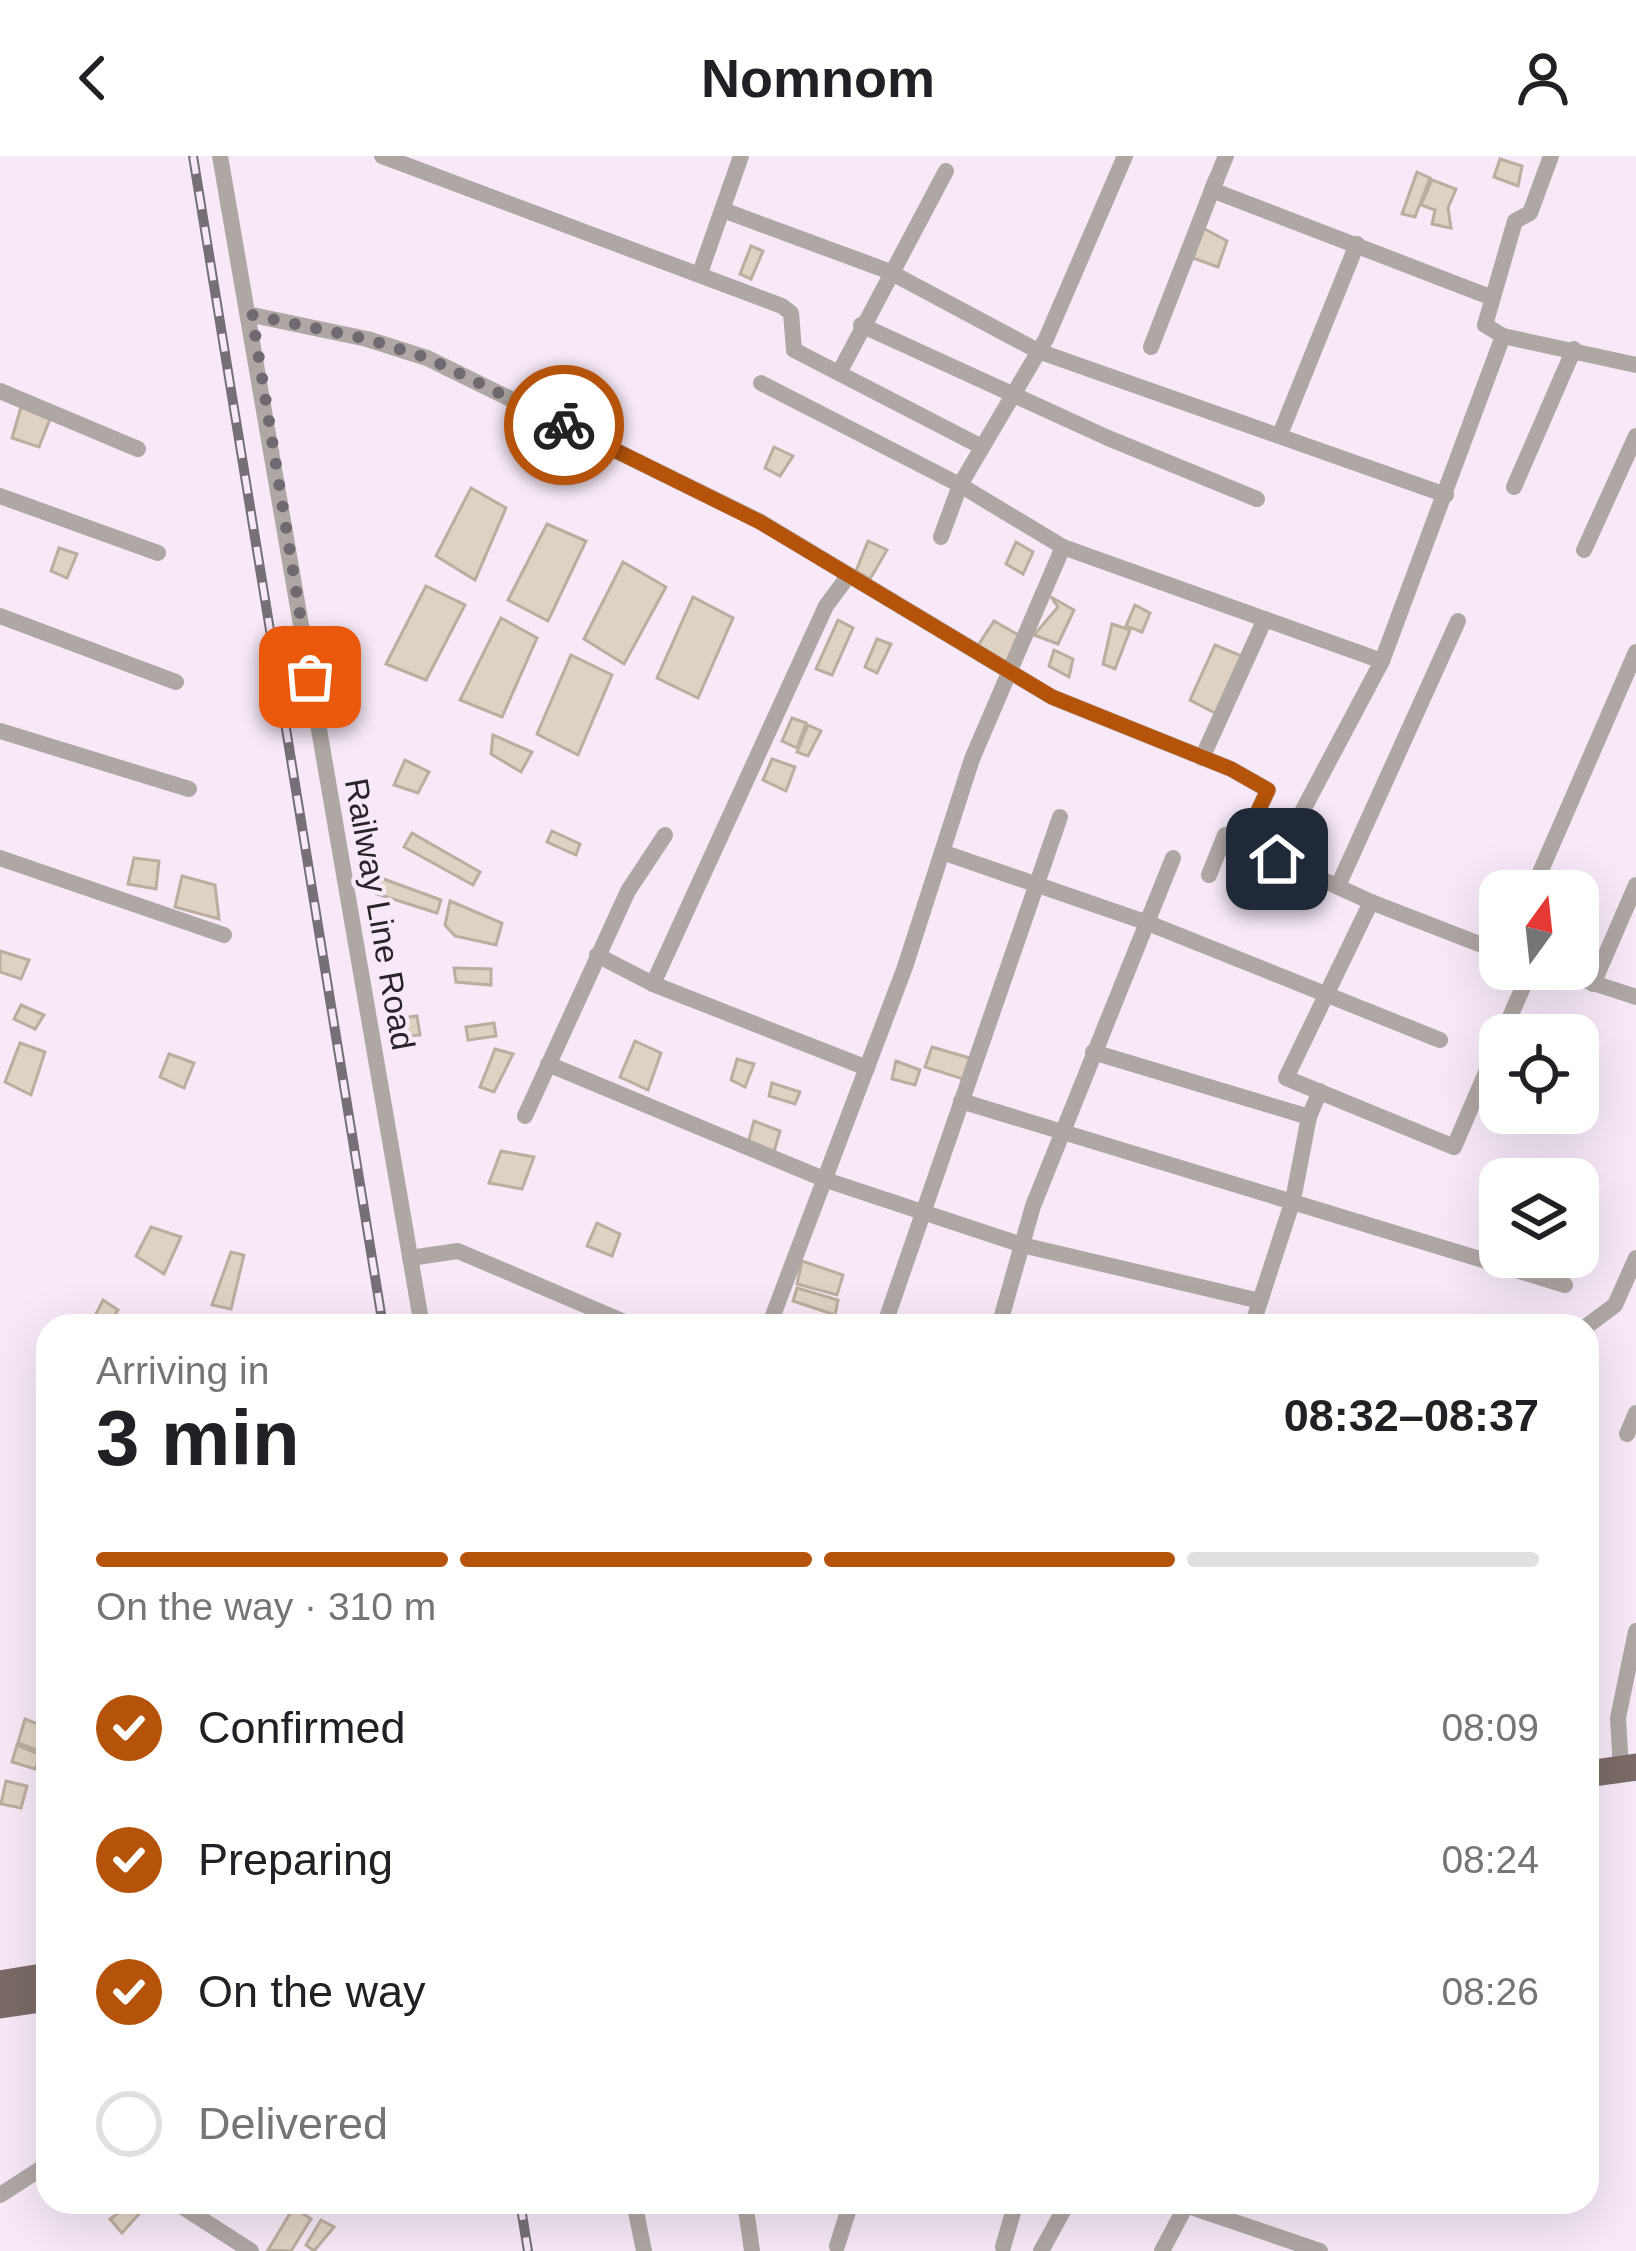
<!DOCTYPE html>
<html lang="en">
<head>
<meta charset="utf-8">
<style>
	body { margin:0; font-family:Arial,sans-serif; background:#f2f2f2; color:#202124; height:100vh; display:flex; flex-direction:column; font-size:45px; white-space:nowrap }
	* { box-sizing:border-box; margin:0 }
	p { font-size:39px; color:#757577 }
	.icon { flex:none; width:66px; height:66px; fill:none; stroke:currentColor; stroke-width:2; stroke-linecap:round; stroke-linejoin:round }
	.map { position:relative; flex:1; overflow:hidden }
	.sheet { position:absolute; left:36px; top:1158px; width:1563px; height:900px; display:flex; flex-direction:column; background:#fff; border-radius:36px; box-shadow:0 12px 48px #0002 }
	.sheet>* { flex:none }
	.needle { width:78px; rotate:15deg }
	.controls { position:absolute; left:1479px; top:714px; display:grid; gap:24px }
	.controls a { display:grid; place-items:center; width:120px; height:120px; border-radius:24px; background:#fff; box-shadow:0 12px 48px #0002; font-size:60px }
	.pin { position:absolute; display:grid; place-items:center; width:102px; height:102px; color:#fff; margin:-51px; border-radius:24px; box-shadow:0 6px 18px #0006 }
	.courier { position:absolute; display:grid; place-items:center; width:120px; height:120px; margin:-60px; border:9px solid #b45309; border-radius:50%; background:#fff; color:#222; box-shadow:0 3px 15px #0007 }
	.headline em { font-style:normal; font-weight:700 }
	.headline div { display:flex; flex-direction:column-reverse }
	.headline { display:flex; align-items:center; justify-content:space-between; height:204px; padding:0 60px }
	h1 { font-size:78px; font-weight:700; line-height:90px }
	.bar { display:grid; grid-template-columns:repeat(4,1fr); gap:18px 12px; align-content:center; height:144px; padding:0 60px }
	.bar i { height:15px; border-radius:9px; background:#e0e0e0 }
	.bar .active { background:#b45309 }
	.bar p { grid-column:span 4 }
	ol { padding:0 60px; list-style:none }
	li { display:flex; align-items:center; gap:36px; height:132px }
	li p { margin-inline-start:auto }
	li .icon { padding:12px; border-radius:50%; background:#b45309; color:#fff; stroke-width:4 }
	li:last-child { color:#757577 }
	li i { width:66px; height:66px; border:6px solid #e0e0e0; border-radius:50% }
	header { display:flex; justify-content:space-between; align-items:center; height:156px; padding:0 60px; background:#fff; font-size:54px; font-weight:700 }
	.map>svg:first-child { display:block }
	.building { fill:#ded2c3; stroke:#baae9f; stroke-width:3 }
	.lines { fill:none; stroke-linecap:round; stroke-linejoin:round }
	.street { stroke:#afa7a4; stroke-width:16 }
	.primary { stroke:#7a6b66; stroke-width:27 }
	.rail-casing { stroke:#776f78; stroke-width:10 }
	.rail { stroke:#f7e9f8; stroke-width:6; stroke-dasharray:18; stroke-linecap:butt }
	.done { stroke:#716971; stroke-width:12; stroke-dasharray:0 21.6 }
	.route { stroke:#b45309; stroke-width:15 }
	.labels { text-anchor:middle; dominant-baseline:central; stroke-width:9; stroke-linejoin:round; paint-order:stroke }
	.street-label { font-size:33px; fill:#292429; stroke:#f7e9f8 }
</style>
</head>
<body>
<header><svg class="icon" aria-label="back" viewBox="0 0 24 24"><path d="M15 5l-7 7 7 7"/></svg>Nomnom<svg class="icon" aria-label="person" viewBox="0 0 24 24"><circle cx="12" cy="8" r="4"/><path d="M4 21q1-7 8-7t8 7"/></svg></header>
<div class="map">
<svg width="1636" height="2095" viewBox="0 0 1636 2095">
	<rect width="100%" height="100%" fill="#f7e9f8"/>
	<g class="building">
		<polygon points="1500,3 1522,10 1518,30 1494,21"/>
		<polygon points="1417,16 1430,22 1415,61 1402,58"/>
		<polygon points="1432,24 1456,33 1448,52 1451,72 1432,68 1435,54 1421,49"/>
		<polygon points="1203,72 1227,85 1218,111 1193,102"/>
		<polygon points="751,90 763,95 751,123 740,118"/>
		<polygon points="21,251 50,263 39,291 12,282"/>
		<polygon points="774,291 793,300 780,320 765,312"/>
		<polygon points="471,332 506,352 475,424 436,400"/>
		<polygon points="547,368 586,385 548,465 508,444"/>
		<polygon points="868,385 887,394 870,423 856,415"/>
		<polygon points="1016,386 1033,396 1023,418 1006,408"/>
		<polygon points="59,392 77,398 67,422 51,415"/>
		<polygon points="623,406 666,431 624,508 584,483"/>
		<polygon points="426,430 465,449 426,524 386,508"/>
		<polygon points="693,441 733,462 698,542 657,522"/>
		<polygon points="1051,441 1074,454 1058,488 1034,479 1058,451"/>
		<polygon points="1135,449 1150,457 1142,476 1126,470"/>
		<polygon points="501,462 537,482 502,561 460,544"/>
		<polygon points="838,464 853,472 832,519 816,513"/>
		<polygon points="994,465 1020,480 1007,507 977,491"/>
		<polygon points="1112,468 1130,474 1115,513 1103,508"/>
		<polygon points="877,483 891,488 877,517 865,511"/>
		<polygon points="1215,489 1244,501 1217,558 1190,544"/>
		<polygon points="1054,494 1073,503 1069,521 1049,510"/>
		<polygon points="571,499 612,519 578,599 537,578"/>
		<polygon points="792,562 806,567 797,592 782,585"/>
		<polygon points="808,569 821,575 808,600 797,596"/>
		<polygon points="493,579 532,596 521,616 491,598"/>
		<polygon points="772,603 795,611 786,635 763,624"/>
		<polygon points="405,604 429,616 418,637 394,629"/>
		<polygon points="552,675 580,688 576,699 547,686"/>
		<polygon points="412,677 480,716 473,729 404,691"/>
		<polygon points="134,702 159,705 156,733 128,728"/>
		<polygon points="182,720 215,729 219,763 175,751"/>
		<polygon points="381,722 441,744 437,757 377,738"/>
		<polygon points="450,745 502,767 496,789 455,780 445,769"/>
		<polygon points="0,795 29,804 21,823 0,816"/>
		<polygon points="454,812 491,813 491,829 456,826"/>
		<polygon points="21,849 44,859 35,873 14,863"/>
		<polygon points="417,860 420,879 397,881 394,863"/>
		<polygon points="494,867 496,880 468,884 466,871"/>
		<polygon points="635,885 661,897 648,934 620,921"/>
		<polygon points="20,887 45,896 31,939 5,926"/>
		<polygon points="932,891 970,902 963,923 925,911"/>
		<polygon points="495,893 513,898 494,936 480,931"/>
		<polygon points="169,898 194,907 184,932 160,921"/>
		<polygon points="737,903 754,908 745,931 731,924"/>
		<polygon points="896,905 920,914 915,929 892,923"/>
		<polygon points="772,927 800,936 795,948 769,940"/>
		<polygon points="754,965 780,975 774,996 748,987"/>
		<polygon points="501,995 534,1001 522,1033 489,1027"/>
		<polygon points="597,1067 620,1078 612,1100 587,1090"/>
		<polygon points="151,1071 181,1081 164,1118 136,1100"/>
		<polygon points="231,1096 244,1099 231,1153 212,1149"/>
		<polygon points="802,1105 843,1119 837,1139 797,1128"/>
		<polygon points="797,1132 838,1144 835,1159 793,1145"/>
		<polygon points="103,1144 118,1154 108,1170 92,1166"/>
		<polygon points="25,1563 48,1572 47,1598 18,1587"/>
		<polygon points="17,1589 41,1599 35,1613 12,1606"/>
		<polygon points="6,1625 27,1630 21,1652 1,1648"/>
		<polygon points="134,2046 146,2050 122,2077 110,2063"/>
		<polygon points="294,2051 311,2063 291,2095 268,2094"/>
		<polygon points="321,2064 334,2071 314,2095 306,2089"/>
	</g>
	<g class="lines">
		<g class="street">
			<polyline points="220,0 422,1170"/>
			<polyline points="382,0 782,150 791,157 794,194 982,291"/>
			<polyline points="1226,0 1212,34 1490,141"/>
			<polyline points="1551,0 1530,57 1515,65 1485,169 1503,180 1636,209"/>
			<polyline points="723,54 888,115 1038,195 1446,339"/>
			<polyline points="700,117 741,0"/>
			<polyline points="252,159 367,183 427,202 761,366 1052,541 1231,613 1268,634 1243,687"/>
			<polyline points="861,169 1108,282 1257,343"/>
			<polyline points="1151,191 1216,24"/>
			<polyline points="839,217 946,15"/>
			<polyline points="761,227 960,329 1063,391 1382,505"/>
			<polyline points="0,235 138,293"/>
			<polyline points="1281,276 1357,88"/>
			<polyline points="1514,331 1574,193"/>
			<polyline points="0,340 158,397"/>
			<polyline points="941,381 960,329 1046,183 1125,0"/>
			<polyline points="1584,394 1636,280"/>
			<polyline points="0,460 176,526"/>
			<polyline points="0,575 189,633"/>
			<polyline points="1202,602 1265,463"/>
			<polyline points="942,696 1148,767 1440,884"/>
			<polyline points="0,702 224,779"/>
			<polyline points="1277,703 1382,505 1503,180"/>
			<polyline points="1209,719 1225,679 1371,746 1500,796"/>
			<polyline points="1338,730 1458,465"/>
			<polyline points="1532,735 1636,496"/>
			<polyline points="1371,746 1286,922 1454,991 1500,884"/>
			<polyline points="597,799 653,828 867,912"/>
			<polyline points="1550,813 1636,841"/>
			<polyline points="653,828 826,450 849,419"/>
			<polyline points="1593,828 1636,729"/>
			<polyline points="1502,879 1531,813"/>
			<polyline points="1093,896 1309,961"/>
			<polyline points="548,908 826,1024 1022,1089 1260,1145"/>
			<polyline points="961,945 1565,1129"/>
			<polyline points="525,960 628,735 665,679"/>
			<polyline points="410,1102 458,1095 634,1170"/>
			<polyline points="769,1170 905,811 972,603 1063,391"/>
			<polyline points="884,1170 1060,661"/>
			<polyline points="999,1170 1033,1050 1173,702"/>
			<polyline points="1252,1170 1293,1044 1309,961 1320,935"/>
			<polyline points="1587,1170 1615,1149 1636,1102"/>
			<polyline points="1627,1278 1636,1257"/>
			<polyline points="1621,1613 1618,1562 1636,1475"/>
			<polyline points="0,2039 48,2008"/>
			<polyline points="175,2046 251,2095"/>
			<polyline points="634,2046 644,2095"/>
			<polyline points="745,2046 752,2095"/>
			<polyline points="1176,2046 1320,2095"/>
			<polyline points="837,2090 851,2046"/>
			<polyline points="1003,2091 1016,2046"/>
			<polyline points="1041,2095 1068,2046"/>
			<polyline points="1162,2095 1188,2046"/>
		</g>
		<g class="primary">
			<polyline points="1587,1618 1636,1611"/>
			<polyline points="0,1828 48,1820"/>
			<polyline points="0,1849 48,1842"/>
		</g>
		<g class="rail-casing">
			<g id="rail">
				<polyline points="193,0 383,1170"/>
				<polyline points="520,2046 528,2095"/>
			</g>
		</g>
		<use href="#rail" class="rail"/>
	</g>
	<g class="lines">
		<polyline class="done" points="310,521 252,159 367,183 428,202 564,269"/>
		<polyline class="route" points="564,269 760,366 1052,541 1231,613 1268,634 1243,687 1277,703"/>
	</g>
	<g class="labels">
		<g class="street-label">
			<text transform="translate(380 758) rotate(80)">Railway Line Road</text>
		</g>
	</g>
</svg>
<div class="controls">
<a><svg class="needle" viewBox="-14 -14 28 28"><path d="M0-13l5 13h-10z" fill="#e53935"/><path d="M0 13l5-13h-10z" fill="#757577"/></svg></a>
<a><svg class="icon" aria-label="locate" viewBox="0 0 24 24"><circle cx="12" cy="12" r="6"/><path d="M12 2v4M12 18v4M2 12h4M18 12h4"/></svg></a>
<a><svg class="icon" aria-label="layers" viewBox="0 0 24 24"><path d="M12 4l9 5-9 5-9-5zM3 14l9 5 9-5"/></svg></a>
</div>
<div class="pin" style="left:310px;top:521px;background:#ea580c"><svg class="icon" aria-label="bag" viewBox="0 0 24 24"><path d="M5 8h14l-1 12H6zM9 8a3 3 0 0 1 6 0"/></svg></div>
<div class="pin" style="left:1277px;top:703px;background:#1f2937"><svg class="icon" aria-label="home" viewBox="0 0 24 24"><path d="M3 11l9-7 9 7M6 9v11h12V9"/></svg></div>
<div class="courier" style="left:564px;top:269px"><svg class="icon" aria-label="bike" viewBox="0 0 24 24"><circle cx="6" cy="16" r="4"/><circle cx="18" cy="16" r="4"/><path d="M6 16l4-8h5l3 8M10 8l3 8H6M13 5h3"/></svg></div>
<section class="sheet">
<div class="headline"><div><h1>3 min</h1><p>Arriving in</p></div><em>08:32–08:37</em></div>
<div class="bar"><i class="active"></i><i class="active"></i><i class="active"></i><i></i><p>On the way · 310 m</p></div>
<ol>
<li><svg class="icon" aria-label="check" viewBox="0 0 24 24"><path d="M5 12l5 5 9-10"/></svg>Confirmed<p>08:09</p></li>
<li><svg class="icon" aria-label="check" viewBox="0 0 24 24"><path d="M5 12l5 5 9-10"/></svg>Preparing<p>08:24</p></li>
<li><svg class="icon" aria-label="check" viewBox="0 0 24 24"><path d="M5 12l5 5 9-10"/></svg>On the way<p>08:26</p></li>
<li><i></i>Delivered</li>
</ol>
</section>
</div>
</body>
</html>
